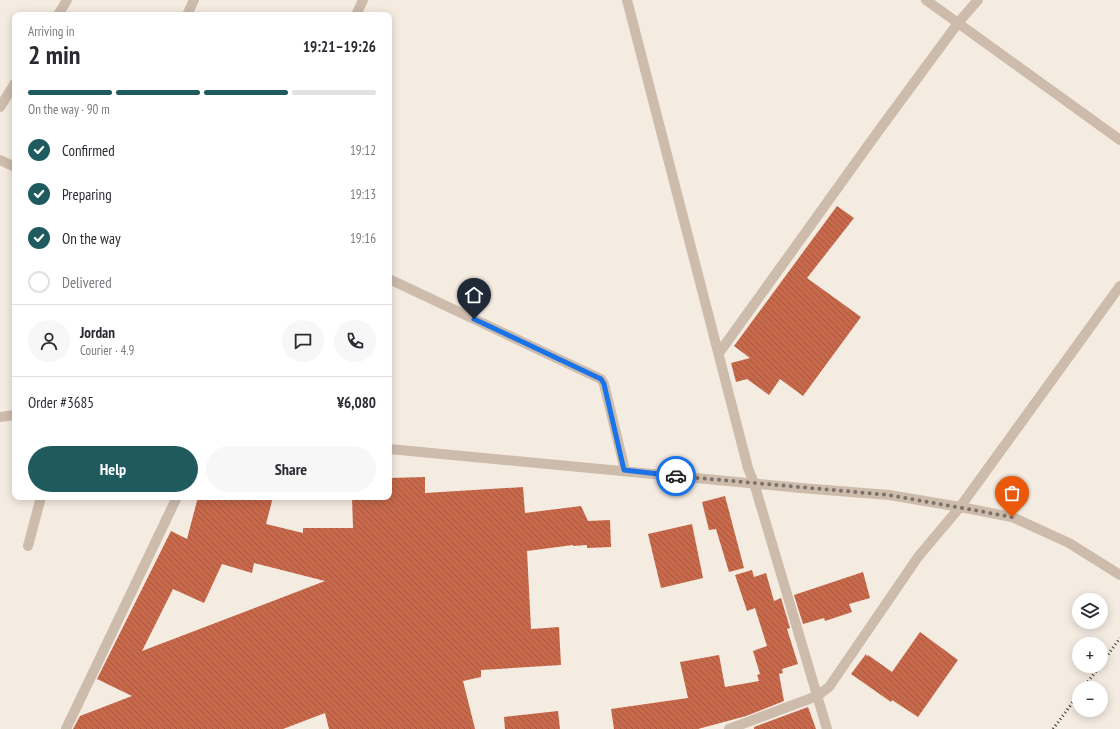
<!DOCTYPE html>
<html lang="en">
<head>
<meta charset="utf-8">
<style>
	body { margin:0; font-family:"PT Sans Narrow",sans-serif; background:#f7f7f7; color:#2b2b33; height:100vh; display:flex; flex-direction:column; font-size:15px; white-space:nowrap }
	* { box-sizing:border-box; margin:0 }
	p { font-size:13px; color:#7c7c81 }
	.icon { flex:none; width:22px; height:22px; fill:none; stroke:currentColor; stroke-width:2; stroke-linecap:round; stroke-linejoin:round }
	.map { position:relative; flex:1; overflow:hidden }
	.drawer { position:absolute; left:12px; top:12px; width:380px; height:488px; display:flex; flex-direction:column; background:#fff; border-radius:8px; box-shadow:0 2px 10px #0003 }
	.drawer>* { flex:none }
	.tools { position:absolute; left:1072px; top:593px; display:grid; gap:8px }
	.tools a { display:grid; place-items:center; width:36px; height:36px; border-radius:50%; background:#fff; box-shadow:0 2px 10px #0003; font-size:20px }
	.pin { position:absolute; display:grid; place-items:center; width:34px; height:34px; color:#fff; margin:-41px -17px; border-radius:50% 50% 50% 0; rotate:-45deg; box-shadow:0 0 4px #0007 }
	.pin .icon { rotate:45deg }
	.courier { position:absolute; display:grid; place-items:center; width:40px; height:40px; margin:-20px; border:3px solid #1a73e8; border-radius:50%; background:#fff; color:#222; box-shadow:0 1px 5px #0007 }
	.headline em { font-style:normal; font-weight:700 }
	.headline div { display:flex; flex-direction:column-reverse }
	.headline { display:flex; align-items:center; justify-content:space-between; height:68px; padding:0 16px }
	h1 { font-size:26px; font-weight:700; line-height:30px }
	.bar { display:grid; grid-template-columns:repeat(4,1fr); gap:6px 4px; align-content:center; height:48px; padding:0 16px }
	.bar i { height:5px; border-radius:3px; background:#e1e1e2 }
	.bar .selected { background:#1f5a5e }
	.bar p { grid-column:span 4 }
	.line { display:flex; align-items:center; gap:10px; padding:0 16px; border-top:1px solid #e1e1e2 }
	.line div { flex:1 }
	.round { display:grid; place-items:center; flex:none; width:42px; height:42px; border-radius:21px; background:#f7f7f7 }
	ol { padding:0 16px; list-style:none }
	li { display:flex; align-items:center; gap:12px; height:44px }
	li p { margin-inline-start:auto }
	li .icon { padding:4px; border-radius:50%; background:#1f5a5e; color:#fff; stroke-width:4 }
	li:last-child { color:#7c7c81 }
	li i { width:22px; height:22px; border:2px solid #e1e1e2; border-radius:50% }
	.cta { display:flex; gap:8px; margin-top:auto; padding:8px 16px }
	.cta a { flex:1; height:46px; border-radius:24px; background:#1f5a5e; color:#fff; font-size:16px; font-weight:700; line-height:46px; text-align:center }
	.cta a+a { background:#f7f7f7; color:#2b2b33 }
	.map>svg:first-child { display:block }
	.building { fill:url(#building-back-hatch); fill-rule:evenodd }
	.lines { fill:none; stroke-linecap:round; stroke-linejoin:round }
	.minor { stroke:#cdbbac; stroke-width:10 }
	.rail { stroke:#3b302b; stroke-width:3; stroke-dasharray:1 3; stroke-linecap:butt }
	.done { stroke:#7c716b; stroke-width:4; stroke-dasharray:0 7.2 }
	.route { stroke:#1a73e8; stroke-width:5 }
</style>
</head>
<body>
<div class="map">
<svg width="1120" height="729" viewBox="0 0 1120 729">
	<defs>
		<pattern id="building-back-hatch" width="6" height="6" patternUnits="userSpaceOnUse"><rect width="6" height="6" fill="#c8694b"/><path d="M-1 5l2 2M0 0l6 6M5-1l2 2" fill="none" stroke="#a4573f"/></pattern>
	</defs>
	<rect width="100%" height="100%" fill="#f4ebe1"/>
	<g class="building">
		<polygon points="837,206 854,218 807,278 861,317 803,396 780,379 769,395 747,379 736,382 731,363 750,358 734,346"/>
		<path d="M425,477V493L523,487L525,513L581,506L588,521L610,520L611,547L587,548V545L573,546V545L527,551L531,629L559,627L561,665L481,670V677L463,681L475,729H329L325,713L283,729H73L80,716L132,696L97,679L171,531L187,539L198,497H273L266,524L303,533V528H353L352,497H389V478ZM254,563L325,581L142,651L173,589L204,603L222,564L252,573Z"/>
		<polygon points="725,496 744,568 729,572 716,529 709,530 702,502"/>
		<polygon points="692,524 703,578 661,588 648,534"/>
		<polygon points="752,570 754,577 766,573 774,601 781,598 790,628 787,629 798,664 782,669 783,673 779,674 784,701 746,716 698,729 614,729 611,709 688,698 680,662 719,655 725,687 759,681 757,675 760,674 753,651 767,646 755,608 747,611 735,575"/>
		<polygon points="863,572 870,598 849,604 852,612 825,621 824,618 803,624 794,595"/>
		<polygon points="920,632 958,660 918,717 892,700 891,702 851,674 866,654 867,657 868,655 892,672"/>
		<polygon points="808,707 816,729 754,729 754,727"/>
		<polygon points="558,711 560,729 505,729 504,717"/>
	</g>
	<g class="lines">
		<g class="minor">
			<polyline points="627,0 748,468 754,483 827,729"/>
			<polyline points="926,0 1120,140"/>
			<polyline points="58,15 67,0"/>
			<polyline points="187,15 194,0"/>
			<polyline points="356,15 363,0"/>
			<polyline points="0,107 15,83"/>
			<polyline points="0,160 15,167"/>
			<polyline points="389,279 601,379 604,384 625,470"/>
			<polyline points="719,353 877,133 958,23 978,0"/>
			<polyline points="0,417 15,415"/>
			<polyline points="389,449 801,488 889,495 960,507 1012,517 1069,543 1120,575"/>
			<polyline points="28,546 41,497"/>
			<polyline points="66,729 177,497"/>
			<polyline points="729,729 817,696 829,687 918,557 960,507 1120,286"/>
		</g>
		<g class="rail">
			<polyline points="1101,664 1120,638"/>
			<polyline points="1083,688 1100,666"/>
			<polyline points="1053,729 1079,694"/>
		</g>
	</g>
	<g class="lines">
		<polyline class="done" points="676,476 889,495 1012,517"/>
		<polyline class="route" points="474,319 601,379 604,384 624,470 676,476"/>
	</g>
</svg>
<div class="tools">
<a><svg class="icon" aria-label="layers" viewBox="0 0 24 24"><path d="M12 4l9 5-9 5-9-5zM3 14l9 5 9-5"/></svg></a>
<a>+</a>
<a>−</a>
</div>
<div class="pin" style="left:1012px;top:517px;background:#ea580c"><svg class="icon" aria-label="bag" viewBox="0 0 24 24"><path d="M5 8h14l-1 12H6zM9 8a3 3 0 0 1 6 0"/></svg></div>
<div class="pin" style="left:474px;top:319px;background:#1f2937"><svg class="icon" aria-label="home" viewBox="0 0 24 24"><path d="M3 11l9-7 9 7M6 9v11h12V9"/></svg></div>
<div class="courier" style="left:676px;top:476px"><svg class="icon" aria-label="car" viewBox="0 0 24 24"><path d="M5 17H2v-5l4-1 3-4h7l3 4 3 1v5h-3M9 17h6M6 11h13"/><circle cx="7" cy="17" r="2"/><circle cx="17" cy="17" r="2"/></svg></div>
<section class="drawer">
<div class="headline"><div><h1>2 min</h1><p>Arriving in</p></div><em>19:21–19:26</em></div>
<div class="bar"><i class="selected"></i><i class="selected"></i><i class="selected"></i><i></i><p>On the way · 90 m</p></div>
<ol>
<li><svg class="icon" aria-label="check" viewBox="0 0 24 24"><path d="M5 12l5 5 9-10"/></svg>Confirmed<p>19:12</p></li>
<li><svg class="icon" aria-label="check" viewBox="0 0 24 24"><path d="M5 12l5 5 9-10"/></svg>Preparing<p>19:13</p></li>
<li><svg class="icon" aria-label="check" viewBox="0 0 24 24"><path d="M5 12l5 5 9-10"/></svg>On the way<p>19:16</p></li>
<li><i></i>Delivered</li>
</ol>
<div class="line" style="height:72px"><a class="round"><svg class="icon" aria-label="person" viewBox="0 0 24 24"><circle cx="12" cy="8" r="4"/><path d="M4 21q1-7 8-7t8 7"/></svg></a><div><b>Jordan</b><p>Courier · 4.9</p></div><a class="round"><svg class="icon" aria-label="chat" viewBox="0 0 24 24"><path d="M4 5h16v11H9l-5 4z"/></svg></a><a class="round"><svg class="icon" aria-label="phone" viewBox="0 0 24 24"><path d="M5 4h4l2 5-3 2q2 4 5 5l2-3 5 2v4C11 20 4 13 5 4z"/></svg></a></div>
<div class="line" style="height:52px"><div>Order #3685</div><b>¥6,080</b></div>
<div class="cta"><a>Help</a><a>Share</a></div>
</section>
</div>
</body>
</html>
